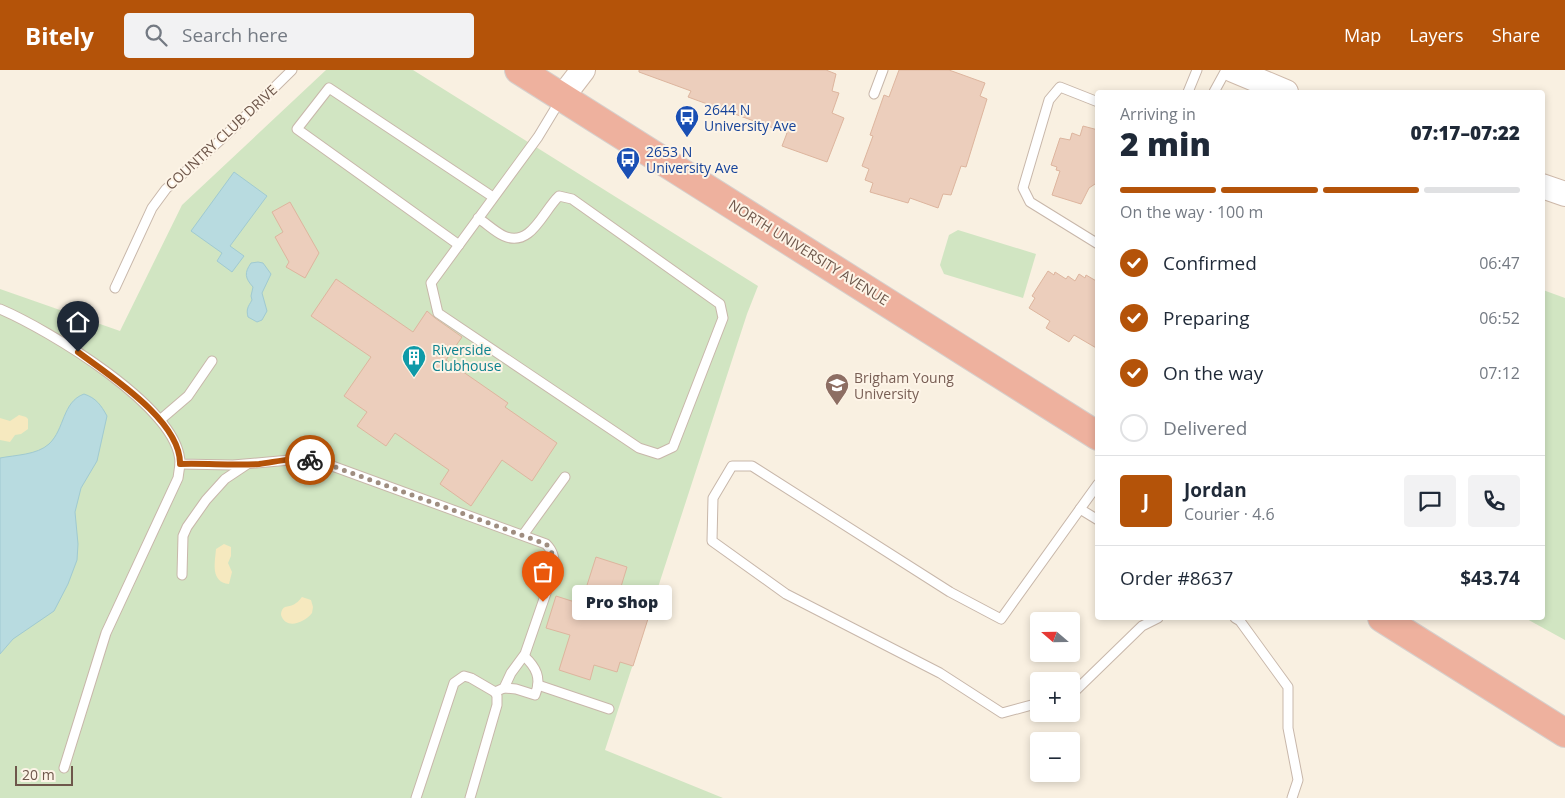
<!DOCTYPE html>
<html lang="en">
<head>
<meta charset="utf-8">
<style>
	body { margin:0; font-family:"Open Sans",sans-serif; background:#f2f2f3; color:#1f2937; height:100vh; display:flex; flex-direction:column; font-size:19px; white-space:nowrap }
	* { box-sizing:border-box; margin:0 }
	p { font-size:16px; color:#747a83 }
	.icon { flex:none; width:28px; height:28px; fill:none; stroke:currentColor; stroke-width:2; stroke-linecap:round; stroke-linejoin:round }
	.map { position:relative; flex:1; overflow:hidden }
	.sheet { position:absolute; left:1095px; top:20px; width:450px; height:530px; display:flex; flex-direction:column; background:#fff; border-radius:5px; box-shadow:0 2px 8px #0003 }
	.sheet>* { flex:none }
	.needle { width:32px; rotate:290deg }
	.tools { position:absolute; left:1030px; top:542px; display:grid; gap:10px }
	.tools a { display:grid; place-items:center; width:50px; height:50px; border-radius:5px; background:#fff; box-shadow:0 2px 8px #0003; font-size:25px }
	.scale { position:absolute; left:15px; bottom:12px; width:58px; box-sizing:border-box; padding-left:5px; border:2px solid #6e574b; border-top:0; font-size:14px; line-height:18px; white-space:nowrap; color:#6e574b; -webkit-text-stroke:4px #fdf4e7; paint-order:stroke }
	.pin { position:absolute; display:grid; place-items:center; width:42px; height:42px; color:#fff; margin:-51px -21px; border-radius:50% 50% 50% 0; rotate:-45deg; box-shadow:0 0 5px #0007 }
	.pin .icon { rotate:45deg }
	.courier { position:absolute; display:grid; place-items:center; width:50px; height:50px; margin:-25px; border:4px solid #b45309; border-radius:50%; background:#fff; color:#222; box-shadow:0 1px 6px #0007 }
	.bubble { position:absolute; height:35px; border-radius:5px; background:#fff; box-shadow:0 2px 8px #0003; font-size:16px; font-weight:800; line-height:35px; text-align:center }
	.summary em { font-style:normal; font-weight:800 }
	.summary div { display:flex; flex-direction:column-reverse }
	.summary { display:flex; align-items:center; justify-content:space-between; height:85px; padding:0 25px }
	h1 { font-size:32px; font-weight:800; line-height:38px }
	.bar { display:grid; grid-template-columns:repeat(4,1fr); gap:8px 5px; align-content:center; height:60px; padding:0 25px }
	.bar i { height:6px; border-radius:4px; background:#e0e1e3 }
	.bar .active { background:#b45309 }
	.bar p { grid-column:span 4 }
	.line { display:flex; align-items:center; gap:12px; padding:0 25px; border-top:1px solid #e0e1e3 }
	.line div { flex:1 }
	.round { display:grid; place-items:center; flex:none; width:52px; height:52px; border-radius:5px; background:#f2f2f3 }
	ol { padding:0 25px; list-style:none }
	li { display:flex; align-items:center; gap:15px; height:55px }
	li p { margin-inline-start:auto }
	li .icon { padding:5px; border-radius:50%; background:#b45309; color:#fff; stroke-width:4 }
	li:last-child { color:#747a83 }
	li i { width:28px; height:28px; border:2px solid #e0e1e3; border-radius:50% }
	header { display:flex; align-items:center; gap:30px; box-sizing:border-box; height:70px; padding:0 25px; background:#b45309; color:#fff }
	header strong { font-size:24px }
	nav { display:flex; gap:28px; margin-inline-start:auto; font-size:18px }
	.search { width:350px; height:45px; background:#f2f2f3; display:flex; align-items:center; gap:12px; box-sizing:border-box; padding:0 18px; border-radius:5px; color:#747a83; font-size:19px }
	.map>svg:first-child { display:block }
	.green { fill:#d1e5c2 }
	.sand { fill:#f6e9bf }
	.water { fill:#b8dbe0; stroke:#a0cad1 }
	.building { fill:#eccebc; stroke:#ddb59e }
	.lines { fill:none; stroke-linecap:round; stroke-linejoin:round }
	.lane-casing { stroke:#c8b7aa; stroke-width:11 }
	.secondary-casing { stroke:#ceb9aa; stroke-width:26 }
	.highway-casing { stroke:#d6d0cd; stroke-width:30 }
	.lane { stroke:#fff; stroke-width:9 }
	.secondary { stroke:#fff; stroke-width:24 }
	.highway { stroke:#eeb19e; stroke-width:28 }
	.done { stroke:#9f8d80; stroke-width:5; stroke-dasharray:0 9 }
	.route { stroke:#b45309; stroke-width:6 }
	.labels { text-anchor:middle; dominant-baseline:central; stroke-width:4; stroke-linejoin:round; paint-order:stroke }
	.transit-label { font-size:14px; fill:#164399; stroke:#fdf4e7; text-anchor:start }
	.street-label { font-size:14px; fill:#6e574b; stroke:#fdf4e7 }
	.culture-label { font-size:14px; fill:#0d838f; stroke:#fdf4e7; text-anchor:start }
	.education-label { font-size:14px; fill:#785e54; stroke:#fdf4e7; text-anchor:start }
</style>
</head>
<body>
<header>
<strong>Bitely</strong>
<div class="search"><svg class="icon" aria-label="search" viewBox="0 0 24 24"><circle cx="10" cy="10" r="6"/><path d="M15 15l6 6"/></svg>Search here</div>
<nav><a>Map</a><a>Layers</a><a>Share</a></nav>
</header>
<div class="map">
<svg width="1565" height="728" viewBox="0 0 1565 728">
	<rect width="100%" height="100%" fill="#f9f0e1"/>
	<g class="green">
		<polygon points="326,0 413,0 758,216 747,244 605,680 723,728 0,728 0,219 120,261 182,135"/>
		<polygon points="958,160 1036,184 1023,228 944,204 940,195 949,165"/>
		<polygon points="1543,220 1565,228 1565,570 1525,548 1542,548"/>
	</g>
	<g class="sand">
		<polygon points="19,345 26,347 28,349 28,359 21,364 15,365 10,372 0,370 0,348 10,351"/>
		<path d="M224,474L231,477V486L228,493L232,502L229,514C210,512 215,492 216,479Z"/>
		<path d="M302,527L311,530L313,537L312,543C304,553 286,560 281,545C282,533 289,539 296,533C298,532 300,529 302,527Z"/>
	</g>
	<g class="water">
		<polygon points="234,102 267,126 230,176 244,186 232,202 217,191 222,183 191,161"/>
		<path d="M258,192L263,193L271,204L262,223L267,241L262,250L257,252L248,247C246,239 248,237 252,230L251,226L253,217C245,208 244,203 251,193Z"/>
		<path d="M84,324C96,328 101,335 107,346L97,391L81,418L75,442L78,474L77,490L68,514L54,541L13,569L0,584V388C15,385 37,385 49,374C65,359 62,332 84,324Z"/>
	</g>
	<g class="building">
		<polygon points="639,0 826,0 836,4 832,21 839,23 832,43 844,48 827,92 782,76 787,63 688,27 691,21 639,2"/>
		<polygon points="899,0 949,0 985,13 980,26 987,29 966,97 961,96 951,125 943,124 938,138 910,128 908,133 870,122 873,113 865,110 869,99 862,96 873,66 870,65 884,25 889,27"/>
		<polygon points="1083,56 1098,60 1098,112 1089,118 1081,134 1052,125 1060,101 1056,100 1057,97 1051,95 1060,68 1070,70 1072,63 1080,66"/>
		<polygon points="290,132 319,183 305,208 286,197 289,192 275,167 283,162 272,142"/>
		<polygon points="1048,201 1054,205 1055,202 1066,209 1068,206 1075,211 1079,204 1085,208 1086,205 1098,212 1098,279 1074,265 1069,272 1046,258 1050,251 1029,238 1035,228 1032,226"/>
		<polygon points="336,209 413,262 427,241 435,248 462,267 446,290 508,333 505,337 557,373 532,411 502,390 471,436 440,414 449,400 395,363 386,376 357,356 367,342 344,326 371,287 311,246"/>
		<polygon points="596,487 627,497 620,520 654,530 633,596 620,592 617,602 594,595 590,610 559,600 570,565 546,558 556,526 581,534"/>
	</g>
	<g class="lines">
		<g class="lane-casing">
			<g id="lane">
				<polyline points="1188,22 1197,0"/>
				<polyline points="1214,22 1226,0"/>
				<polyline points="874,24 883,0"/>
				<polyline points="1098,32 1060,17 1049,30 1023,118 1030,132 1098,174"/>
				<path d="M478,148C486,153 495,162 504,166C531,178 543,141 559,126L572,129L720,234L723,248L673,377L658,384L639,378L438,243L431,213L538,67L561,29"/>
				<polyline points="459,175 297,59 329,18 493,127"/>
				<polyline points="115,218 152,138 166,119 225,66 292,0"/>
				<path d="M0,239C47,259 181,338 180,394L233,395L301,389L324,393L546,474C553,481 554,487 555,497L525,584L511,603L504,618L495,622L471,608L464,606L454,613L416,728"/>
				<polyline points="160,350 188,326 212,291"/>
				<polyline points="1080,439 1098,414"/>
				<polyline points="523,465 565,407"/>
				<polyline points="182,505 183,466 187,457 206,430 225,409 246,395"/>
				<polyline points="1235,548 1240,551 1288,617 1288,658 1298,710 1292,728"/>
				<polyline points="538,615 609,639"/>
				<path d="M504,618L516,619L535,625C542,608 536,597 524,586"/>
				<polyline points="1071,625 1142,556 1158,548"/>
				<polyline points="1039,633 1002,643 940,603 786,524 712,471 713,428 732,396 752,396 950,522 1001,549 1080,439 1098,450"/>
				<polyline points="64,698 106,563 178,408 180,394"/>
				<polyline points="470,728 497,635 497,626 495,622"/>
			</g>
		</g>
		<g class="secondary-casing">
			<g id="secondary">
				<polyline points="1233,0 1286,22"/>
				<polyline points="563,26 583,0"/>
				<polyline points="1542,116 1565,124"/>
			</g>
		</g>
		<g class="highway-casing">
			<g id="highway">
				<polyline points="519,0 1098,366"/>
				<polyline points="1382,548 1565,663"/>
			</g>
		</g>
		<use href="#lane" class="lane"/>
		<use href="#secondary" class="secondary"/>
		<use href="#highway" class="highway"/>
	</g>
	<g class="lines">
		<path class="done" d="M310,390L324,393L546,474C562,492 550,512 543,532"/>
		<path class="route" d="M78,282C110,306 181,351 180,394C207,393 233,396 259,394C276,392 292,387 310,390"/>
	</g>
	<defs>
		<g id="bus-pin" transform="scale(1.25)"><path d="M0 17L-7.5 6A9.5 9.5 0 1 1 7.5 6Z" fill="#1a4fb4" stroke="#fdf4e7"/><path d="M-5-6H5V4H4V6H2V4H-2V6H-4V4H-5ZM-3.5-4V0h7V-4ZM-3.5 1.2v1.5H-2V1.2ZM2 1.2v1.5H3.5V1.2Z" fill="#fff"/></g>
		<g id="building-pin" transform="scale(1.25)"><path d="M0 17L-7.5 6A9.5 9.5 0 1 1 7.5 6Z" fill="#0f9aa8" stroke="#fdf4e7"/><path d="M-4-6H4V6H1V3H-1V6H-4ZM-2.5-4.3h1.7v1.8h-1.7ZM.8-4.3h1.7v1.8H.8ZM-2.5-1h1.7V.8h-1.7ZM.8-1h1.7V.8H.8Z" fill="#fff"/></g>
		<g id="university-pin" transform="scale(1.25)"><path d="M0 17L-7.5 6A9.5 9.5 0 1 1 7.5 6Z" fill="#8d6e63" stroke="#fdf4e7"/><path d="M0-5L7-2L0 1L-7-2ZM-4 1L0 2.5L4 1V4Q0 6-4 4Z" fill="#fff"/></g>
	</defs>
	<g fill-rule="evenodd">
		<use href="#bus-pin" x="687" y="47"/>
		<use href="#bus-pin" x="628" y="89"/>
		<use href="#building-pin" x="414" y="287"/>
		<use href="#university-pin" x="837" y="315"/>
	</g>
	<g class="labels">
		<g class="transit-label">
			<text x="704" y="39">2644 N<tspan x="704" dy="16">University Ave</tspan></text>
			<text x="646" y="81">2653 N<tspan x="646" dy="16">University Ave</tspan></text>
		</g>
		<g class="street-label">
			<text transform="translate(221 67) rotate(-43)">COUNTRY CLUB DRIVE</text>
			<text transform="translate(809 182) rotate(32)">NORTH UNIVERSITY AVENUE</text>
		</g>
		<g class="culture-label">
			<text x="432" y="279">Riverside<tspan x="432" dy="16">Clubhouse</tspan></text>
		</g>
		<g class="education-label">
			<text x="854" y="307">Brigham Young<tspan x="854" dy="16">University</tspan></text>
		</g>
	</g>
</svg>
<div class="tools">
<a><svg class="needle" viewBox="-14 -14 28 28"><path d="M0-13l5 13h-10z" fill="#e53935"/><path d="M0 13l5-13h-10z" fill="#747a83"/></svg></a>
<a>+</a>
<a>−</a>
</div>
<div class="scale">20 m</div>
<div class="pin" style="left:543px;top:532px;background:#ea580c"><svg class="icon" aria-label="bag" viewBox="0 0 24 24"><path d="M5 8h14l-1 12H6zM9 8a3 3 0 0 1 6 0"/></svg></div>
<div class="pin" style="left:78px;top:282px;background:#1f2937"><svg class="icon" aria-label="home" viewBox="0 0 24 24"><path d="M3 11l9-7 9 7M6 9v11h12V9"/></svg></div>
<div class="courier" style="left:310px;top:390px"><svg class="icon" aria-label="bike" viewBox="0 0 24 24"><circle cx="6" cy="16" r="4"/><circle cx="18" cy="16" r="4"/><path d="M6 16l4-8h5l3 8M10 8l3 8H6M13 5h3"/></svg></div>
<div class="bubble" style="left:572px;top:515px;width:100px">Pro Shop</div>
<section class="sheet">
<div class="summary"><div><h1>2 min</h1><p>Arriving in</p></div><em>07:17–07:22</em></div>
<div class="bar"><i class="active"></i><i class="active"></i><i class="active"></i><i></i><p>On the way · 100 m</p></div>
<ol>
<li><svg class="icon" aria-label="check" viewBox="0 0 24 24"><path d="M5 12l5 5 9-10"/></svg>Confirmed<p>06:47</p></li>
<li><svg class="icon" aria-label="check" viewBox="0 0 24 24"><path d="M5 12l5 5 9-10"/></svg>Preparing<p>06:52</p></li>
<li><svg class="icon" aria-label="check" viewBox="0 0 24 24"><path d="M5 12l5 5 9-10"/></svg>On the way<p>07:12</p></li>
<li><i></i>Delivered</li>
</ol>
<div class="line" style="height:90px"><b class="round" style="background:#b45309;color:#fff">J</b><div><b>Jordan</b><p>Courier · 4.6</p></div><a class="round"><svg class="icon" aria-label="chat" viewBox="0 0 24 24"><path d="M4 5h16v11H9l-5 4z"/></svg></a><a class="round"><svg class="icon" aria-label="phone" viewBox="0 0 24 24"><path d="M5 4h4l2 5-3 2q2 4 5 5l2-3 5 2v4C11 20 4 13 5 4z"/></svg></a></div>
<div class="line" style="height:65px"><div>Order #8637</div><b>$43.74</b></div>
</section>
</div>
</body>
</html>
